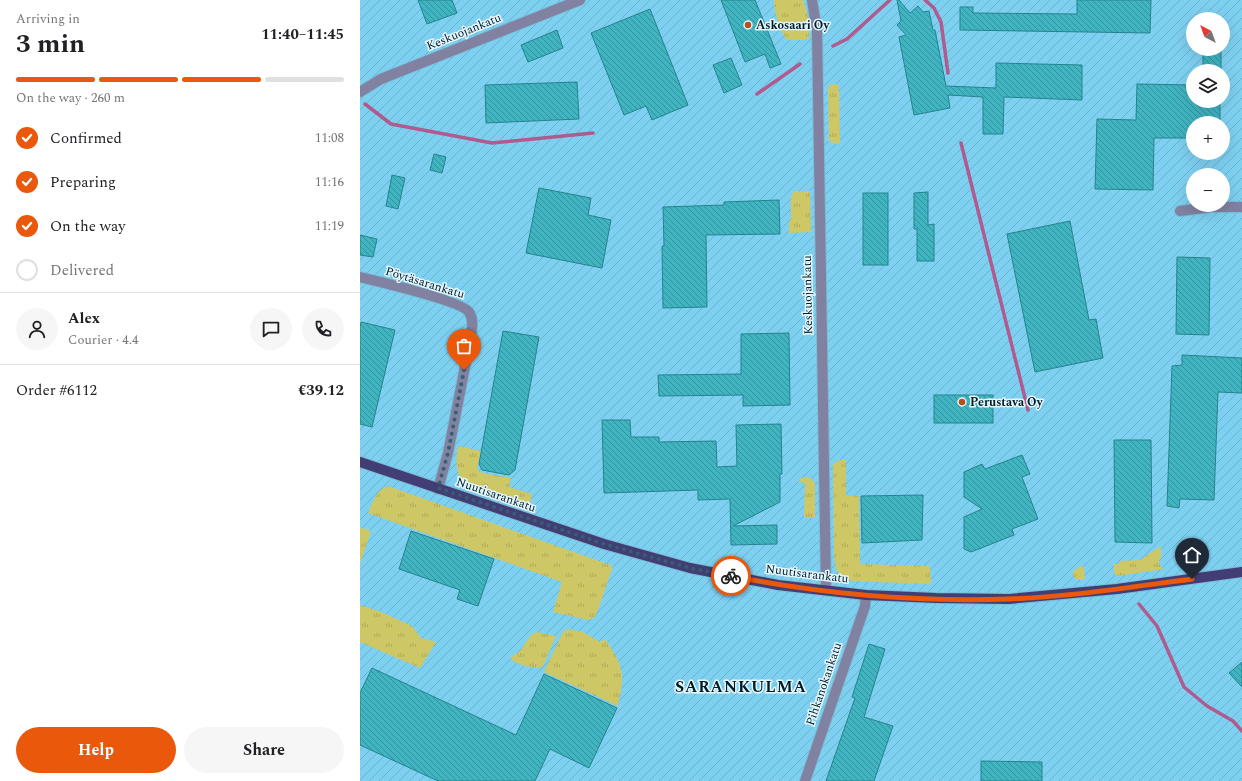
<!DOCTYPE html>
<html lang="en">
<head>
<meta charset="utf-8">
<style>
	body { margin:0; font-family:Spectral,serif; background:#f6f6f6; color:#202124; height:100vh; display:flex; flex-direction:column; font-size:15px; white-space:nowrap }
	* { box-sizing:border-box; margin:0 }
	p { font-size:13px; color:#757577 }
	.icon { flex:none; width:22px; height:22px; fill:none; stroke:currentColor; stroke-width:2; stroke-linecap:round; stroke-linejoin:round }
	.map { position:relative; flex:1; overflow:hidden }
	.side { display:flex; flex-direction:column; background:#fff; width:360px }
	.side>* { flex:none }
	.needle { width:26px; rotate:319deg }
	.buttons { position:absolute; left:826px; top:12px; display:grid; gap:8px }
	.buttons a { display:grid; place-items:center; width:44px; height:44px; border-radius:50%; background:#fff; box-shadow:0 4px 16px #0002; font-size:20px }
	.pin { position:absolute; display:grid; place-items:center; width:34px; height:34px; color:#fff; margin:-41px -17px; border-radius:50% 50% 50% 0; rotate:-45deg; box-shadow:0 0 4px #0007 }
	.pin .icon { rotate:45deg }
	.courier { position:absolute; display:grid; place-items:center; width:40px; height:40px; margin:-20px; border:3px solid #ea580c; border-radius:50%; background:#fff; color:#222; box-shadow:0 1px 5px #0007 }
	.headline em { font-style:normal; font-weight:700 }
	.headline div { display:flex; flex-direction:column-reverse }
	.headline { display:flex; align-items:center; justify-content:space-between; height:68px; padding:0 16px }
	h1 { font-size:26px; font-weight:700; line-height:30px }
	.bar { display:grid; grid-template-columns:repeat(4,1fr); gap:6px 4px; align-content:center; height:48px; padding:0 16px }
	.bar i { height:5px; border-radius:3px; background:#e0e0e0 }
	.bar .on { background:#ea580c }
	.bar p { grid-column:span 4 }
	.line { display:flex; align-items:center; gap:10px; padding:0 16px; border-top:1px solid #e0e0e0 }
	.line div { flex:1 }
	.round { display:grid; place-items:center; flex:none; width:42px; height:42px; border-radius:21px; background:#f6f6f6 }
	ol { padding:0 16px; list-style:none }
	li { display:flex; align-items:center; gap:12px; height:44px }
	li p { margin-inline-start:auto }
	li .icon { padding:4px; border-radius:50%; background:#ea580c; color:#fff; stroke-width:4 }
	li:last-child { color:#757577 }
	li i { width:22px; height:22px; border:2px solid #e0e0e0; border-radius:50% }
	.action { display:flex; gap:8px; margin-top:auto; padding:8px 16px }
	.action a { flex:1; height:46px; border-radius:24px; background:#ea580c; color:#fff; font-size:16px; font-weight:700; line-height:46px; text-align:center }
	.action a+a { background:#f6f6f6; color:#202124 }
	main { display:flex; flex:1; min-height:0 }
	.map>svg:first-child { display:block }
	.industrial { fill:url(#industrial-furrows); fill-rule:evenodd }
	.grass { fill:url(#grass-tufts) }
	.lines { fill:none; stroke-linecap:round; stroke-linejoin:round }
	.stream { stroke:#b15a8d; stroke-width:3.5 }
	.building { fill:url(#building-back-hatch); stroke:#25838d }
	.minor-casing { stroke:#79bcd6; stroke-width:12 }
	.major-casing { stroke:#79bcd6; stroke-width:12 }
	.minor { stroke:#8181a1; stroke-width:10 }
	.major { stroke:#423d74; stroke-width:10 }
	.done { stroke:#346072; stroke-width:4; stroke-dasharray:0 7.2 }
	.route { stroke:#ea580c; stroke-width:5 }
	.poi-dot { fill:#b4511a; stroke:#e5f7fe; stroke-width:1.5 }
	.labels { text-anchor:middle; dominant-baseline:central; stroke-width:3; stroke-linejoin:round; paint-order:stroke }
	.poi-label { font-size:12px; font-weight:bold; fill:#001c27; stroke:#e5f7fe; text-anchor:start }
	.street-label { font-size:12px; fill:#001c27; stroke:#e5f7fe }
	.district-label { font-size:16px; font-weight:bold; letter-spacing:1px; fill:#001c27; stroke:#e5f7fe }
</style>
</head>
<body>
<main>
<section class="side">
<div class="headline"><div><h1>3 min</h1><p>Arriving in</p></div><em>11:40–11:45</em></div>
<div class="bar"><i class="on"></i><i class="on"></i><i class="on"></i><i></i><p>On the way · 260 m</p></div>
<ol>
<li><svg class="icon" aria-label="check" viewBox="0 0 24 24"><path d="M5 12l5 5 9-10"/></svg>Confirmed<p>11:08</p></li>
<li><svg class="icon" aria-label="check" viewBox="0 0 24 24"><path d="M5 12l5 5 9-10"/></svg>Preparing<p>11:16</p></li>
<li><svg class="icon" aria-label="check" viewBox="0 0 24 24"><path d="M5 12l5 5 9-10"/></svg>On the way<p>11:19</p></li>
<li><i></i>Delivered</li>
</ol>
<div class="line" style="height:72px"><a class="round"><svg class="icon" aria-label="person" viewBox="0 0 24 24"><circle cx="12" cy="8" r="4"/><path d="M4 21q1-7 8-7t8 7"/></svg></a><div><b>Alex</b><p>Courier · 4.4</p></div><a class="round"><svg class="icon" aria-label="chat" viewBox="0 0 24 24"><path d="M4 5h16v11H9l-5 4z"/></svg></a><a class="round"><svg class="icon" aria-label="phone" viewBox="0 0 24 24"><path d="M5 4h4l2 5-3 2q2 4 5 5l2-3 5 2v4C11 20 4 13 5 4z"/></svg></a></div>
<div class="line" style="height:52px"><div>Order #6112</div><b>€39.12</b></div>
<div class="action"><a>Help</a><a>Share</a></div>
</section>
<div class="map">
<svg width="882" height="781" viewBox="0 0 882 781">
	<defs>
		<pattern id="industrial-furrows" width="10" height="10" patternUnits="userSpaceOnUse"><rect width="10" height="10" fill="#7ed0f1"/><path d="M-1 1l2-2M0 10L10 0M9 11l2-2" fill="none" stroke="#6bb2cf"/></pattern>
		<pattern id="grass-tufts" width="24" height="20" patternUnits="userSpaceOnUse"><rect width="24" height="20" fill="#cdc765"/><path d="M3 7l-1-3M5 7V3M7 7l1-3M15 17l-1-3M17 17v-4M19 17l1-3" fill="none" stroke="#aeaa58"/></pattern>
		<pattern id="building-back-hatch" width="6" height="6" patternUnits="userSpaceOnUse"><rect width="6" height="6" fill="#40b4c0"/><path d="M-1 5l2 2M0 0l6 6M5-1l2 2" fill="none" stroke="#33929c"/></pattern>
	</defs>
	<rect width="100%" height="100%" fill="#94dffd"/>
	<path class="industrial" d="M0,0H882V781H0ZM833,19H863V49H833ZM833,71H863V101H833ZM833,123H863V153H833ZM833,175H863V205H833Z"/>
	<g class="grass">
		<path d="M414,0H443C448,13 450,24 449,38L445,40H427C421,33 413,10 414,0Z"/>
		<polygon points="475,84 478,85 479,89 480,143 477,144 469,141 468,88 470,85"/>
		<polygon points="436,191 449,191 450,193 451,232 429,233 429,221 431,221 431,196 433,193"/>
		<path d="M98,446L121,451L117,469L122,473L151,478L149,487L172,494L170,504L168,507L163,506C151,502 140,498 128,494C100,484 93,476 98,446Z"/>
		<path d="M480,460H486V496H499L500,564L568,566L570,567L571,582L570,584L492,581C474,576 475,565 474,549L473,464Z"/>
		<polygon points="447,477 451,478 455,484 455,518 444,518 445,483 440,482 439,480 441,478"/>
		<path d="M28,486L253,566L239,607L235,617L228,620L193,612L202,582L8,513C13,502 16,490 28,486Z"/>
		<polygon points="0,527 11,531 0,564"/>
		<polygon points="801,546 801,557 799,561 800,566 804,569 757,576 754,573 754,564 760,564 759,561 780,560"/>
		<polygon points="720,566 724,567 725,580 717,580 713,576 713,572"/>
		<polygon points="0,605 21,612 52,626 61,638 76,642 60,668 0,642"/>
		<path d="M208,629L223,632L240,642L245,639C251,648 259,659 261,670C264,681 260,695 258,706L184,672L203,632Z"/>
		<path d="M177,632L196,636L184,664L181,668C170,667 158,666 150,658L160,651L171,635Z"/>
	</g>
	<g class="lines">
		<g class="stream">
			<polyline points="565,0 574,8 581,22 588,73"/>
			<polyline points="473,46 487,39 530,0"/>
			<polyline points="397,94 440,64"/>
			<polyline points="5,104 31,124 132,143 233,133"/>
			<polyline points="601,143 668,410"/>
			<polyline points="779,604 797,626 824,687 847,706 873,721 882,731"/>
		</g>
	</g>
	<g class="building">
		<polygon points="58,0 92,0 97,13 67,24"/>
		<polygon points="361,0 395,0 421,64 410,68 405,54 385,62"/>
		<polygon points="537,0 539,0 550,13 558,6 563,12 569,11 573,30 575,30 586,86 636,88 636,63 722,65 722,100 644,97 643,134 623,134 623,97 588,95 590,108 554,115 539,37 546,35 537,25 541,21"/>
		<polygon points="717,0 791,0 790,33 600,30 600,7 613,7 613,13 717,14"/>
		<polygon points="290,9 328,105 292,120 286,106 264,115 231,33"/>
		<polygon points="197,30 203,48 168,62 161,45"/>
		<polygon points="843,50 861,51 861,71 843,71"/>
		<polygon points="371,58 382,85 364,93 353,65"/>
		<polygon points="217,82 219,119 126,123 125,85"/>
		<polygon points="777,84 833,85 833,101 860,101 860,123 833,123 833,138 794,138 793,190 735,189 737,119 776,120"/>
		<polygon points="74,154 86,157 82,173 70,170"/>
		<polygon points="32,175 45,178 38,209 26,206"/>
		<polygon points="179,188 231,198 228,215 251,220 242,268 166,253"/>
		<polygon points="568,192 568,225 574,224 574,261 557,261 557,229 554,229 554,193"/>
		<rect x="503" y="193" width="25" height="72"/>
		<polygon points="419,200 420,234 346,235 347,307 303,308 302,246 304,246 303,207 364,205 364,202"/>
		<polygon points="710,221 729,320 736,319 743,358 675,372 647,234"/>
		<polygon points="0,235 17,239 13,257 0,255"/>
		<polygon points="817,257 850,258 849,335 816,334"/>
		<polygon points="1,322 35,330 12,427 0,424 0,327"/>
		<polygon points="143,331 179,337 155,470 149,475 122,470 119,464"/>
		<polygon points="429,333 430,405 383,406 383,395 299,396 298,375 381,374 381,334"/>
		<polygon points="822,355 882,358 882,393 858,392 854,500 820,499 819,508 807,506 812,366 822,365"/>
		<rect x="574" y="395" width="59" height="28"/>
		<polygon points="242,420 270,420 271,437 299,437 299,442 356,441 357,467 377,466 376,425 421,424 422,474 420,474 420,502 373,526 417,525 417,544 371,545 370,499 338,500 338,490 244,493"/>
		<polygon points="754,440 791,440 792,543 755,542"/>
		<polygon points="662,455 670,474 662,477 678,519 652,529 654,535 611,552 604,549 604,517 622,509 604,497 604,472 622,464 625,469"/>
		<polygon points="563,495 562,540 502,543 501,496"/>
		<polygon points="51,531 134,559 118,606 97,599 100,590 39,569"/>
		<polygon points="509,644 525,649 504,717 533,726 514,781 466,781 495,698 492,697"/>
		<polygon points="882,662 882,687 869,673"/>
		<polygon points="12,668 156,735 184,674 257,708 229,768 190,749 175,781 78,781 0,745 0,693"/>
		<polygon points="621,761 682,762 682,781 621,781"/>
	</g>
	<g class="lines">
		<g class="minor-casing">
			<g id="minor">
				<polyline points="452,0 457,31 466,590"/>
				<polyline points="0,92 21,79 220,0"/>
				<polyline points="820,211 851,207 882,207"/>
				<path d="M0,277C17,281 102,301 109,312C115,321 111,333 110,342L88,453L78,489"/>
				<polyline points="445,781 505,606 506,595"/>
			</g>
		</g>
		<g class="major-casing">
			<polyline id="major" points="0,462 244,544 330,568 418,585 506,595 576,598 649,599 757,589 882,572"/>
		</g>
		<use href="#minor" class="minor"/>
		<use href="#major" class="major"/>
	</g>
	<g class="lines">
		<polyline class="done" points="104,370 88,453 78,488 244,544 330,568 371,576"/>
		<path class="route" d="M371,576C462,594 556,602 648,599C710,597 771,587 832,579"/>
	</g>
	<g class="poi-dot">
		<circle cx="388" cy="25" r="4"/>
		<circle cx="602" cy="402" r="4"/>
	</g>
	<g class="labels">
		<g class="poi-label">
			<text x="396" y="25">Askosaari Oy</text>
			<text x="610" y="402">Perustava Oy</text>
		</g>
		<g class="street-label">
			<text transform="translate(104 32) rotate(-22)">Keskuojankatu</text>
			<text transform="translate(65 283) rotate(17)">Pöytäsarankatu</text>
			<text transform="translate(448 295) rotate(-91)">Keskuojankatu</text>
			<text transform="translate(136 495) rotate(19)">Nuutisarankatu</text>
			<text transform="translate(447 574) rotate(7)">Nuutisarankatu</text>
			<text transform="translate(464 684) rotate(-71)">Pihkanokankatu</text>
		</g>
		<g class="district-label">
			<text x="381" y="687">SARANKULMA</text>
		</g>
	</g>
</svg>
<div class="buttons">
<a><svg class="needle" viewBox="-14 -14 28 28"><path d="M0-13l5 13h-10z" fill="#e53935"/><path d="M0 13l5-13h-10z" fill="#757577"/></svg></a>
<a><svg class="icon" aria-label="layers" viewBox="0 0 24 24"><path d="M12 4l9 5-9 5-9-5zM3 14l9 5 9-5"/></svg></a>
<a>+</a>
<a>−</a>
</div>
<div class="pin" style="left:104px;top:370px;background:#ea580c"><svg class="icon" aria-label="bag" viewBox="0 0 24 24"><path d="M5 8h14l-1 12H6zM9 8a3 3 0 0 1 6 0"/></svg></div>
<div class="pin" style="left:832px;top:579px;background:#1f2937"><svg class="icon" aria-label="home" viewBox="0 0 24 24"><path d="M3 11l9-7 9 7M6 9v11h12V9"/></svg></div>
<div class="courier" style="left:371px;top:576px"><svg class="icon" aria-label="bike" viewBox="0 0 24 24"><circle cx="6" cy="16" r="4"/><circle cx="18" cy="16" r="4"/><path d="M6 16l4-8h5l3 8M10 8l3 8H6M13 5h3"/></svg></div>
</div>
</main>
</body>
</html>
